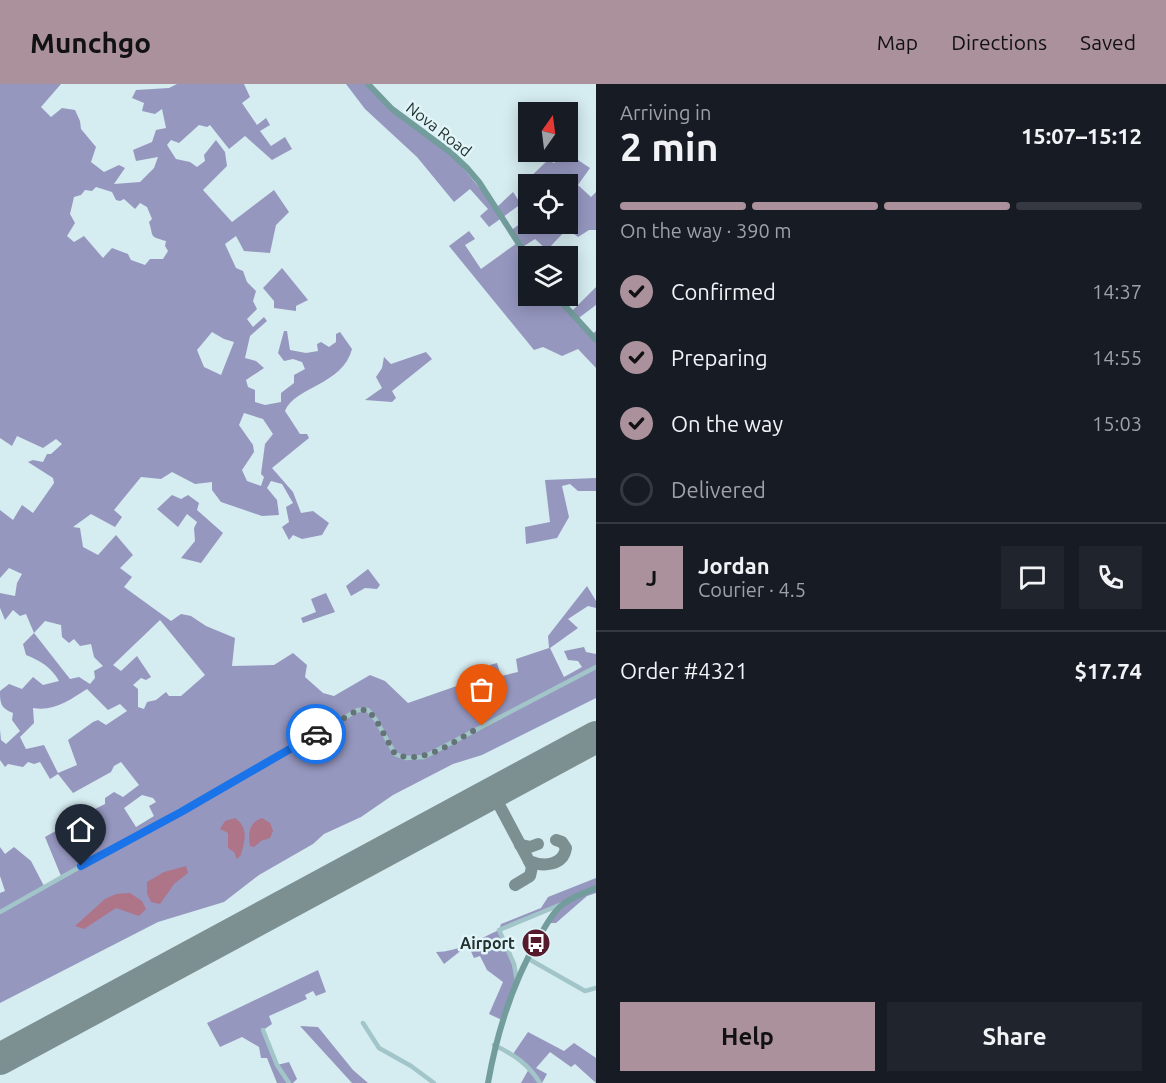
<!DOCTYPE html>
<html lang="en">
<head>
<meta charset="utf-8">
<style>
	body { margin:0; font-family:Ubuntu,sans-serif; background:#20242c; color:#f1f3f6; height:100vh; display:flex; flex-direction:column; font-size:22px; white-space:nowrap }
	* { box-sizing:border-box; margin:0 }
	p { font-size:20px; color:#9ea1a6 }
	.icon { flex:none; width:33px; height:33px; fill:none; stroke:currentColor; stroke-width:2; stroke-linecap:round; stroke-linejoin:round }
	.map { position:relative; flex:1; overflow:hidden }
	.sheet { display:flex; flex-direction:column; background:#171b24; width:570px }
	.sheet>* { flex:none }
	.needle { width:39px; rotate:14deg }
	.buttons { position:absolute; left:518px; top:18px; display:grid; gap:12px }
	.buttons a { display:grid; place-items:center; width:60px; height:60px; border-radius:0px; background:#171b24; box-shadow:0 3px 15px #0003; font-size:30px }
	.pin { position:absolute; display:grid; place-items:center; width:51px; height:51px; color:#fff; margin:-62px -26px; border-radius:50% 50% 50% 0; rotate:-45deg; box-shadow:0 0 6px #0007 }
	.pin .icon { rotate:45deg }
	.courier { position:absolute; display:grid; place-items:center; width:60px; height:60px; margin:-30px; border:4px solid #1a73e8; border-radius:50%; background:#fff; color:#222; box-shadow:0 2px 8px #0007 }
	.summary em { font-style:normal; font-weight:700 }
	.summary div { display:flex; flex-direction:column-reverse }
	.summary { display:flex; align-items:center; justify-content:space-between; height:102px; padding:0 24px }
	h1 { font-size:39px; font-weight:700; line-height:45px }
	.bar { display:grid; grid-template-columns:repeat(4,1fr); gap:9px 6px; align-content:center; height:72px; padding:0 24px }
	.bar i { height:8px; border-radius:4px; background:#363941 }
	.bar .current { background:#ab919b }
	.bar p { grid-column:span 4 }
	.line { display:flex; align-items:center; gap:15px; padding:0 24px; border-top:2px solid #363941 }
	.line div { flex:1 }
	.round { display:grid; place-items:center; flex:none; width:63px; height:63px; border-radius:0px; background:#20242c }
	ol { padding:0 24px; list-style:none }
	li { display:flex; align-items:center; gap:18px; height:66px }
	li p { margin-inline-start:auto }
	li .icon { padding:6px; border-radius:50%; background:#ab919b; color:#111; stroke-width:4 }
	li:last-child { color:#9ea1a6 }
	li i { width:33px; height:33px; border:3px solid #363941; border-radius:50% }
	.primary-button { display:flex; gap:12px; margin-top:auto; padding:12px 24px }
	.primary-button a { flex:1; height:69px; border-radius:0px; background:#ab919b; color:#111; font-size:24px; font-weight:700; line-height:69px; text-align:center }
	.primary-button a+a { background:#20242c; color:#f1f3f6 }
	header { display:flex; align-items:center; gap:36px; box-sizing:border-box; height:84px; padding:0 30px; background:#ab919b; color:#111 }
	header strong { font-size:28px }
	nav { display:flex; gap:33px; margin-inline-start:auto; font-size:21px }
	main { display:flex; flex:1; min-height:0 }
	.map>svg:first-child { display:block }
	.green { fill:#9697bf; fill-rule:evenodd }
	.water { fill:#ae7487 }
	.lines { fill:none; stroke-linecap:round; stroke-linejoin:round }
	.taxiway { stroke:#7c9092; stroke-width:12 }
	.runway { stroke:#7c9092; stroke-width:32 }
	.street { stroke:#a2c5c9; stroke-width:4.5 }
	.secondary { stroke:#739c9c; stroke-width:6 }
	.done { stroke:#627475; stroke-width:6; stroke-dasharray:0 10.8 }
	.route { stroke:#1a73e8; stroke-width:8 }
	.labels { text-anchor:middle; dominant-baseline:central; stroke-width:5; stroke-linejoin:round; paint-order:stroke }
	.street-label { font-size:16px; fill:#243332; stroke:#e1f5f9 }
	.poi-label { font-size:16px; font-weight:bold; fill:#243332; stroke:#e1f5f9; text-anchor:end }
</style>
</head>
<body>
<header>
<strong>Munchgo</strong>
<nav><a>Map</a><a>Directions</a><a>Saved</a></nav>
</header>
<main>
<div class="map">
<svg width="596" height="999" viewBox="0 0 596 999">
	<rect width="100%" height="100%" fill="#d5ecf1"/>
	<g class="green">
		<path d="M0,0H61L41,23L51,33L62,24L75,26L80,37L81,45L96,63L91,78L104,88L119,81L125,84L114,100L140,98L154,84L158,73L136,77L133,66L152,58L156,46L166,44L162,25L155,30L142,27L144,19L132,14L136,6L169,4L177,0H244L250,13L242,19L257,41L266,34L270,41L260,47L271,62L285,53L292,65L272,76L245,52L229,65L210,41L207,43L199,41L179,59L171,56L167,61L176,75L190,78L197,83L205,77L204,71L216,56L225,68L227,82L203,106L232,138L274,106L289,128L276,141L270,169L244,167L236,152L225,160L236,184L243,187L247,198L256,207L253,217L257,225L247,235L253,243L264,233L267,237L250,252L245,274L256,277L264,284L246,296L248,303L255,306V318L265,321L281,318V309L294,299V291L305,285L302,278L293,275L284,277L278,269L284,247H287L290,266L306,269L318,267L317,260L321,258L329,263L336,258V250L340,248L352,265C343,301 294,303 285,327L300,350H307L309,354L272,384L293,408L301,429L313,427L329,439L322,451L302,455L293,451L289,456L282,443L289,438L286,423L293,419L282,400L271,397L267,404L277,416L279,431L262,432L221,418L212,406V398L195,400L172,388L161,395L141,393L114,426L122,433L115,443L91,430L73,443L80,444L83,463L98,471L116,451L133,471L120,484L132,493L124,503L171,537L181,530L191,532L206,542L235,554L232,582L274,581L293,569L307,581L305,593L323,609L334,612L370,591L385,597L408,619L491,590L490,581L497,579L501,592L518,588L516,575L549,564L548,552L587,502L596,517V524L588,522L568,535L578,544L550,564L564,593L582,583L578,577L568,576L564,567L584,563L586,568L596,570V614L482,671L453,680L393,711L361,733L324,750L313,760L259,791L224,818L158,838L0,919V809L5,807L0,792V763L5,770L14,763L31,777L44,802L61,792L45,753L75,736V733L88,724L91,727L105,720V714L114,708L123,713L139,701L121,678L114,682L111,688L73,709L58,690L50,695L40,678L34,680L28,678L23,683L8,680L5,683L0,676V646L1,656L6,660L20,647L12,636L13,629C1,624 0,620 0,607L9,600L22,605L33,593L43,601L59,597C51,583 41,577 26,571L23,560L34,549L26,530L20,532L13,526L5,536L0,524V509L15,512L17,499L22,490L9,484L0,494V501V426L13,436L22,421L33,429L54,399L53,394L28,378L33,376L43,378L47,370H51L62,360L56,355L43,364L17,352L12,362L0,354ZM96,103L112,108L116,116L120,117L124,115L135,125L140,119L147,123L152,135L149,138C154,153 148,152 166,157L165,162L168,167L163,175H150L145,181L131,176L128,170L112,164L103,174L84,152L74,158L67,152L75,139L70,130L74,113L81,111L85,106L92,107ZM212,248L224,255L234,258L221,291L204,283L197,266ZM244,329L263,335L273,350L265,360L261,390L264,393L261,402L247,397L242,386L254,368L253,361L239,341ZM160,536L205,591L181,612H169L166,608L156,616L147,618L144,625L138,623V605L133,601L141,594L146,596L151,593L137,572L121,587L113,581ZM45,537L61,541L62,553L69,559L74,555L80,562L91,560L94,573L103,582L94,587L95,594L90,600L79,593L70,595L34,549ZM87,605L108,626L120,620L127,627L106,641L98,636L93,638L68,656L77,681L58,689L44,661L26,665L20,653L34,639L33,624C53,628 70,616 87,605ZM142,711L153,714L156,718L149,722L154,732L136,743L124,724Z"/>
		<polygon points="346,0 368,0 392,25 450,68 496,124 513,108 521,120 489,143 480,132 488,125 470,105 454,118 417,73 365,25"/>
		<polygon points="566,68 590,84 578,101 591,113 596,108 596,146 589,146 578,153 567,145 547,166 535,155 521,164 528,174 528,212 556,212 570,229 596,203 596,221 576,236 591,251 596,247 596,284 578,265 562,272 543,263 534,266 449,162 469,147 475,155 465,161 481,185 517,159 510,147 528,134 528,140 567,140 567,100 528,100 528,103 524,99 548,76 554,79"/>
		<polygon points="282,184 308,216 296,222 296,227 274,224 274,217 263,204"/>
		<polygon points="426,268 432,275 392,307 396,314 392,318 365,316 382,304 376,293 382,284 384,273 391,280"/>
		<polygon points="596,394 596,407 578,407 570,400 562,402 569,433 557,454 526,460 525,443 550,438 545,396"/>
		<polygon points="172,411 181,415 188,411 199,419 197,426 223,449 201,479 181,474 195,457 194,444 197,438 187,430 178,443 157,425"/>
		<polygon points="368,485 380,501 377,505 365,504 351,512 346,502"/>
		<polygon points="326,509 335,528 303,539 301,534 316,528 311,515"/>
		<path d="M596,794V809L587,812L556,839H547L563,820L499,845L504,854L517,897L502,936L489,930L503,898L487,886L480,872L474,874L468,861L444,880L436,868C458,868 479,855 499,846L501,840L541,824L548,813Z"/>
		<polygon points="318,886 326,908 316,912 313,907 305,911 307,915 269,932 272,940 263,946 277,981 289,978 297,995 293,999 277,999 267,974 261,974 259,963 242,953 220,963 207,939"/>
		<polygon points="300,942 318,943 353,986 368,999 352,999"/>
		<polygon points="528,948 564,967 574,959 596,974 596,999 575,980 571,983 550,968 536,984 547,990 542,999 521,999 530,983 513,970"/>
	</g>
	<g class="water">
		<path d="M235,734C249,744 245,756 241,771L237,775L234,768L228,764V749L220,745L225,737Z"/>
		<path d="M262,734L270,739L273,747L270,754L261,757L254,763L250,762C248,749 249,738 262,734Z"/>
		<polygon points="186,782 188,789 174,800 160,820 151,818 147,810 147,798 164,788"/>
		<polygon points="130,809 142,817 146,825 139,832 116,824 84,845 75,842 105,815 116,810"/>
	</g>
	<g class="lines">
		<g class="taxiway">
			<path d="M477,717L490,713L497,717L529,777C543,783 563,782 566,764L562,758L556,756"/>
			<polyline points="520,761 530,763 538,760"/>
			<polyline points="515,801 530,792 532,783 529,777"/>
		</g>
		<polyline class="runway" points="0,975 596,653"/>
		<g class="street">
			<polyline points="0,828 358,626 368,626 376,636 395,670 405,674 424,673 596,583"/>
			<polyline points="527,874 585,907 596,904"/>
			<polyline points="517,897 514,880 499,846 562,820"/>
			<polyline points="363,939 379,964 411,982 434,999"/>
			<polyline points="263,946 277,981 289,999"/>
			<path d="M494,961C515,971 528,980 540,999"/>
		</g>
		<g class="secondary">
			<polyline points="368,0 392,25 450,68 467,84 479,98 528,174"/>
			<polyline points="556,212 596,256"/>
			<path d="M488,999C497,948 512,900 538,855C545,843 552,829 562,821C571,813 585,809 596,804"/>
		</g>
	</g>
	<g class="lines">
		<path class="done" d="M316,650L358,626H368L376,636L395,670C425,682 455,656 482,642"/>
		<polyline class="route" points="81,782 181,728 316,650"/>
	</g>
	<defs>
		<g id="bus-disc" transform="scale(1.5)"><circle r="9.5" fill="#551a2c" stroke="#e1f5f9"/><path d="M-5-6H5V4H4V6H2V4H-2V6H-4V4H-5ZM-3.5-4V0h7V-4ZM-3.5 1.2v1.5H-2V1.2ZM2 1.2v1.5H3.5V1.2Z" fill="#fff"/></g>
	</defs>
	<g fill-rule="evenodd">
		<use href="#bus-disc" x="536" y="859"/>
	</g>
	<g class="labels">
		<g class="street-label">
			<text transform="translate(439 45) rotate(38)">Nova Road</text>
		</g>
		<g class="poi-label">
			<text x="515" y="859">Airport</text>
		</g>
	</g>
</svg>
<div class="buttons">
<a><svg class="needle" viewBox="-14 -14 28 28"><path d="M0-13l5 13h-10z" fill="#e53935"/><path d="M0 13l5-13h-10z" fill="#9ea1a6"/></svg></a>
<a><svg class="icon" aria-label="locate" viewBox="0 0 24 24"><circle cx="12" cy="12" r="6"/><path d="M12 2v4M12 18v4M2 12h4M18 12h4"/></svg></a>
<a><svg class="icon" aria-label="layers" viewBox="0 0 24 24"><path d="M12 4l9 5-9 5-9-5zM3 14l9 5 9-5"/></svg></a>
</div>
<div class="pin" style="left:482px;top:642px;background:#ea580c"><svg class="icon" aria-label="bag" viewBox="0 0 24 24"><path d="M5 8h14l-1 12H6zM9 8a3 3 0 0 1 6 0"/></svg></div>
<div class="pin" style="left:81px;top:782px;background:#1f2937"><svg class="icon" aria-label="home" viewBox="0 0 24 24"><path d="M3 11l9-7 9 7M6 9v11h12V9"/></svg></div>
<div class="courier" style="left:316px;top:650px"><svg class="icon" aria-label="car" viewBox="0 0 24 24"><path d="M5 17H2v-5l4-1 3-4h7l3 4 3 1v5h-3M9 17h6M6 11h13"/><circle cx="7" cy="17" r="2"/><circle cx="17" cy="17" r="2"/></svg></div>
</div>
<section class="sheet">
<div class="summary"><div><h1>2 min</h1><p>Arriving in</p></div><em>15:07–15:12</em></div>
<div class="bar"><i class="current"></i><i class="current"></i><i class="current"></i><i></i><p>On the way · 390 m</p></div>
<ol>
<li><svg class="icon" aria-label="check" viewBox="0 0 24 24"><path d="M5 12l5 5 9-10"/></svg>Confirmed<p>14:37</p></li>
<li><svg class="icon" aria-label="check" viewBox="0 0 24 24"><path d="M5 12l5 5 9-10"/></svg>Preparing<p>14:55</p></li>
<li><svg class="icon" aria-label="check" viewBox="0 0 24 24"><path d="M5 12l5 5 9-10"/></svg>On the way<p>15:03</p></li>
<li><i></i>Delivered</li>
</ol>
<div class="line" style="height:108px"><b class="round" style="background:#ab919b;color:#111">J</b><div><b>Jordan</b><p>Courier · 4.5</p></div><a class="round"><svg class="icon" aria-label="chat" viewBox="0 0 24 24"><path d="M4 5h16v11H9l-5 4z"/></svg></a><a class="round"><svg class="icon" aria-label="phone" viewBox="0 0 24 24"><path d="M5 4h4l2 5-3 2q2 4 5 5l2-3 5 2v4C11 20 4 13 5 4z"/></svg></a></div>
<div class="line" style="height:78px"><div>Order #4321</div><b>$17.74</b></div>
<div class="primary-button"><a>Help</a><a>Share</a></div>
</section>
</main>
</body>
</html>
